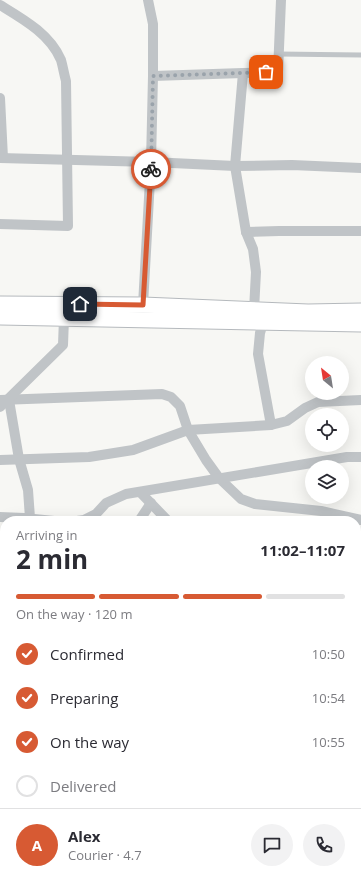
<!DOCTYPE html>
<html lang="en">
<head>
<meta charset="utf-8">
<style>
	body { margin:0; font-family:"Open Sans",sans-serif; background:#f2f2f3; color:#2b2b33; height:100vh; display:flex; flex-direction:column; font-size:15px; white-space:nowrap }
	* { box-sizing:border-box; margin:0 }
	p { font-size:13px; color:#7c7c81 }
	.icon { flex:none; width:22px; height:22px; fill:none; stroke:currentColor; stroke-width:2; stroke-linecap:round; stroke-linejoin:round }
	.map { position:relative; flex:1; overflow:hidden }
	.side { position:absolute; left:0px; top:516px; width:361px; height:372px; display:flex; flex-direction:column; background:#fff; border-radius:16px 16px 0 0; box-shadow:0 4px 16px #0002 }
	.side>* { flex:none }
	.needle { width:26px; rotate:330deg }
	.buttons { position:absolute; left:305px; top:356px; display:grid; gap:8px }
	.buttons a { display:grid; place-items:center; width:44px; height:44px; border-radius:50%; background:#fff; box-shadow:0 4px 16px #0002; font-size:20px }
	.pin { position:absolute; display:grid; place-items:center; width:34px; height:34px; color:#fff; margin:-17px; border-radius:8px; box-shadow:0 2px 6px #0006 }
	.courier { position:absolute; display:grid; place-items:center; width:40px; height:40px; margin:-20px; border:3px solid #d75a33; border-radius:50%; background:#fff; color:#222; box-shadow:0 1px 5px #0007 }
	.overview em { font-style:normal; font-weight:700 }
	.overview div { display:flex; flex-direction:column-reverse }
	.overview { display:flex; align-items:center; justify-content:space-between; height:68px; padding:0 16px }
	h1 { font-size:26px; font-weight:700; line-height:30px }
	.bar { display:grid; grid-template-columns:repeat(4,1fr); gap:6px 4px; align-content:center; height:48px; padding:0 16px }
	.bar i { height:5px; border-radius:3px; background:#e1e1e2 }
	.bar .active { background:#d75a33 }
	.bar p { grid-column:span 4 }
	.line { display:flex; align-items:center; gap:10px; padding:0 16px; border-top:1px solid #e1e1e2 }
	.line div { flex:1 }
	.round { display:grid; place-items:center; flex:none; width:42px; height:42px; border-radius:21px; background:#f2f2f3 }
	ol { padding:0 16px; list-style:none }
	li { display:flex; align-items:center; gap:12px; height:44px }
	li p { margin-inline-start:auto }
	li .icon { padding:4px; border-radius:50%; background:#d75a33; color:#fff; stroke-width:4 }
	li:last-child { color:#7c7c81 }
	li i { width:22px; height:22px; border:2px solid #e1e1e2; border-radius:50% }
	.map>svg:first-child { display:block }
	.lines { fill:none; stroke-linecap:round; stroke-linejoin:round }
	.secondary-casing { stroke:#b5b9bd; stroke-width:17 }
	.lane { stroke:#c0c4c7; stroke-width:5 }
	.street { stroke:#c0c4c7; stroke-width:10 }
	.secondary { stroke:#fff; stroke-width:15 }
	.done { stroke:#9aa3ab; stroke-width:4; stroke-dasharray:0 7.2 }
	.route { stroke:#d75a33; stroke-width:5 }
</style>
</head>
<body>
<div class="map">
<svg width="361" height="888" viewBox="0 0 361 888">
	<rect width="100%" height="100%" fill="#f7f7f4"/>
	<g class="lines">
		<g class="secondary-casing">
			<g id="secondary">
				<polyline points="0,304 143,305 308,312 361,311"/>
				<polyline points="0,317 361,324"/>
			</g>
		</g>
		<g class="lane">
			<polyline points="278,54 361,55"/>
			<polyline points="0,752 5,756"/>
		</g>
		<g class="street">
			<path d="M0,5C23,19 50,34 61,60C63,67 64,74 66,81L68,226L0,224"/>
			<polyline points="153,76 243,73"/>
			<polyline points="0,98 3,158"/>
			<polyline points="0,158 151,162 235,166 292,165 361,168"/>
			<polyline points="246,232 279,231 361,231"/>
			<polyline points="143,305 151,162 153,76 153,24 148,0"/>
			<polyline points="254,310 256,272 253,249 246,232 235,166 243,73 278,72 281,0"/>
			<polyline points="263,323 260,333 258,354 271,425"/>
			<polyline points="0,400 162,394 171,397 180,406 188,430 206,460 219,478 241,499 255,504 321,511 361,520"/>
			<polyline points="9,400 19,459 28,490 30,518"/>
			<polyline points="0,407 63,345 64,318"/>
			<polyline points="0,460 89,457 133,450 188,430 271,425 287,421 305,408 318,402 361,400"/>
			<polyline points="140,492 168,521"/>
			<polyline points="0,517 24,518 54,521"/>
			<polyline points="77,521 84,520 96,514 106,503 126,494 347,457 361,457"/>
			<polyline points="139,521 151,503"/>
			<polyline points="356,553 361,539"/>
			<polyline points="0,554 5,546"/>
			<polyline points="356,593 361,594"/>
			<polyline points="0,627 5,620"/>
			<polyline points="356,631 361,635"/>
			<polyline points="0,721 5,714"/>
			<polyline points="356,745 361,737"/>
			<polyline points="0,792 5,796"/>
			<polyline points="0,847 5,845"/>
			<polyline points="55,883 57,888"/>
			<polyline points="106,883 109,888"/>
			<polyline points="138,883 145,888"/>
			<polyline points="263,888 266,883"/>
			<polyline points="338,888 361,885"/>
		</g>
		<use href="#secondary" class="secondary"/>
	</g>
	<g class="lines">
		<polyline class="done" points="151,169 153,76 266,72"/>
		<polyline class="route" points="80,304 143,305 151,169"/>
	</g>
</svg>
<div class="buttons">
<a><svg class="needle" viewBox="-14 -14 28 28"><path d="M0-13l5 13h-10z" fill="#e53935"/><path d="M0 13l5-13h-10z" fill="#7c7c81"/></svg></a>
<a><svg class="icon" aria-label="locate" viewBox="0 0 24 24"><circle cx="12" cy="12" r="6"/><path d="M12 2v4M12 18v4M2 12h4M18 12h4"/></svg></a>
<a><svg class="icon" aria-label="layers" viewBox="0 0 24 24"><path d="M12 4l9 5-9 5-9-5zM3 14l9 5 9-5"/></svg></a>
</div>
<div class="pin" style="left:266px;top:72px;background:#ea580c"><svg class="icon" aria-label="bag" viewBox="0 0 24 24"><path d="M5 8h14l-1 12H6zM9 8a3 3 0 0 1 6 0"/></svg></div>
<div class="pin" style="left:80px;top:304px;background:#1f2937"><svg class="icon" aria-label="home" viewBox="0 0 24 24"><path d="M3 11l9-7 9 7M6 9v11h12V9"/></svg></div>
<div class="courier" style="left:151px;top:169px"><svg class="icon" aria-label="bike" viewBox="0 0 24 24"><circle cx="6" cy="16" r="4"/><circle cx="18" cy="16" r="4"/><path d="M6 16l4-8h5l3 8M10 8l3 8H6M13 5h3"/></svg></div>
<section class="side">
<div class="overview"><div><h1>2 min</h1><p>Arriving in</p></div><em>11:02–11:07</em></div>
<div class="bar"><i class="active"></i><i class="active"></i><i class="active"></i><i></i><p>On the way · 120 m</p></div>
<ol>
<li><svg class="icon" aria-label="check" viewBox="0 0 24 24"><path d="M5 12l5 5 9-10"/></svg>Confirmed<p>10:50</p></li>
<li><svg class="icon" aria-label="check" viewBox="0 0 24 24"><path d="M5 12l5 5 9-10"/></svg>Preparing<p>10:54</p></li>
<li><svg class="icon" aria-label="check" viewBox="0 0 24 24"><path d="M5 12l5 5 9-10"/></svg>On the way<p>10:55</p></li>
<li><i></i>Delivered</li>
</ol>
<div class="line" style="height:72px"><b class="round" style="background:#d75a33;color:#fff">A</b><div><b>Alex</b><p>Courier · 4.7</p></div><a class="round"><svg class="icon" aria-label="chat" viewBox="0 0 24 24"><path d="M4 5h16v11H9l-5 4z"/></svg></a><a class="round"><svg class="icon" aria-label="phone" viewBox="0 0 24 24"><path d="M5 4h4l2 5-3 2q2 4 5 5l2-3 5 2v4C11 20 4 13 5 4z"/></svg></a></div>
</section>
</div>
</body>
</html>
